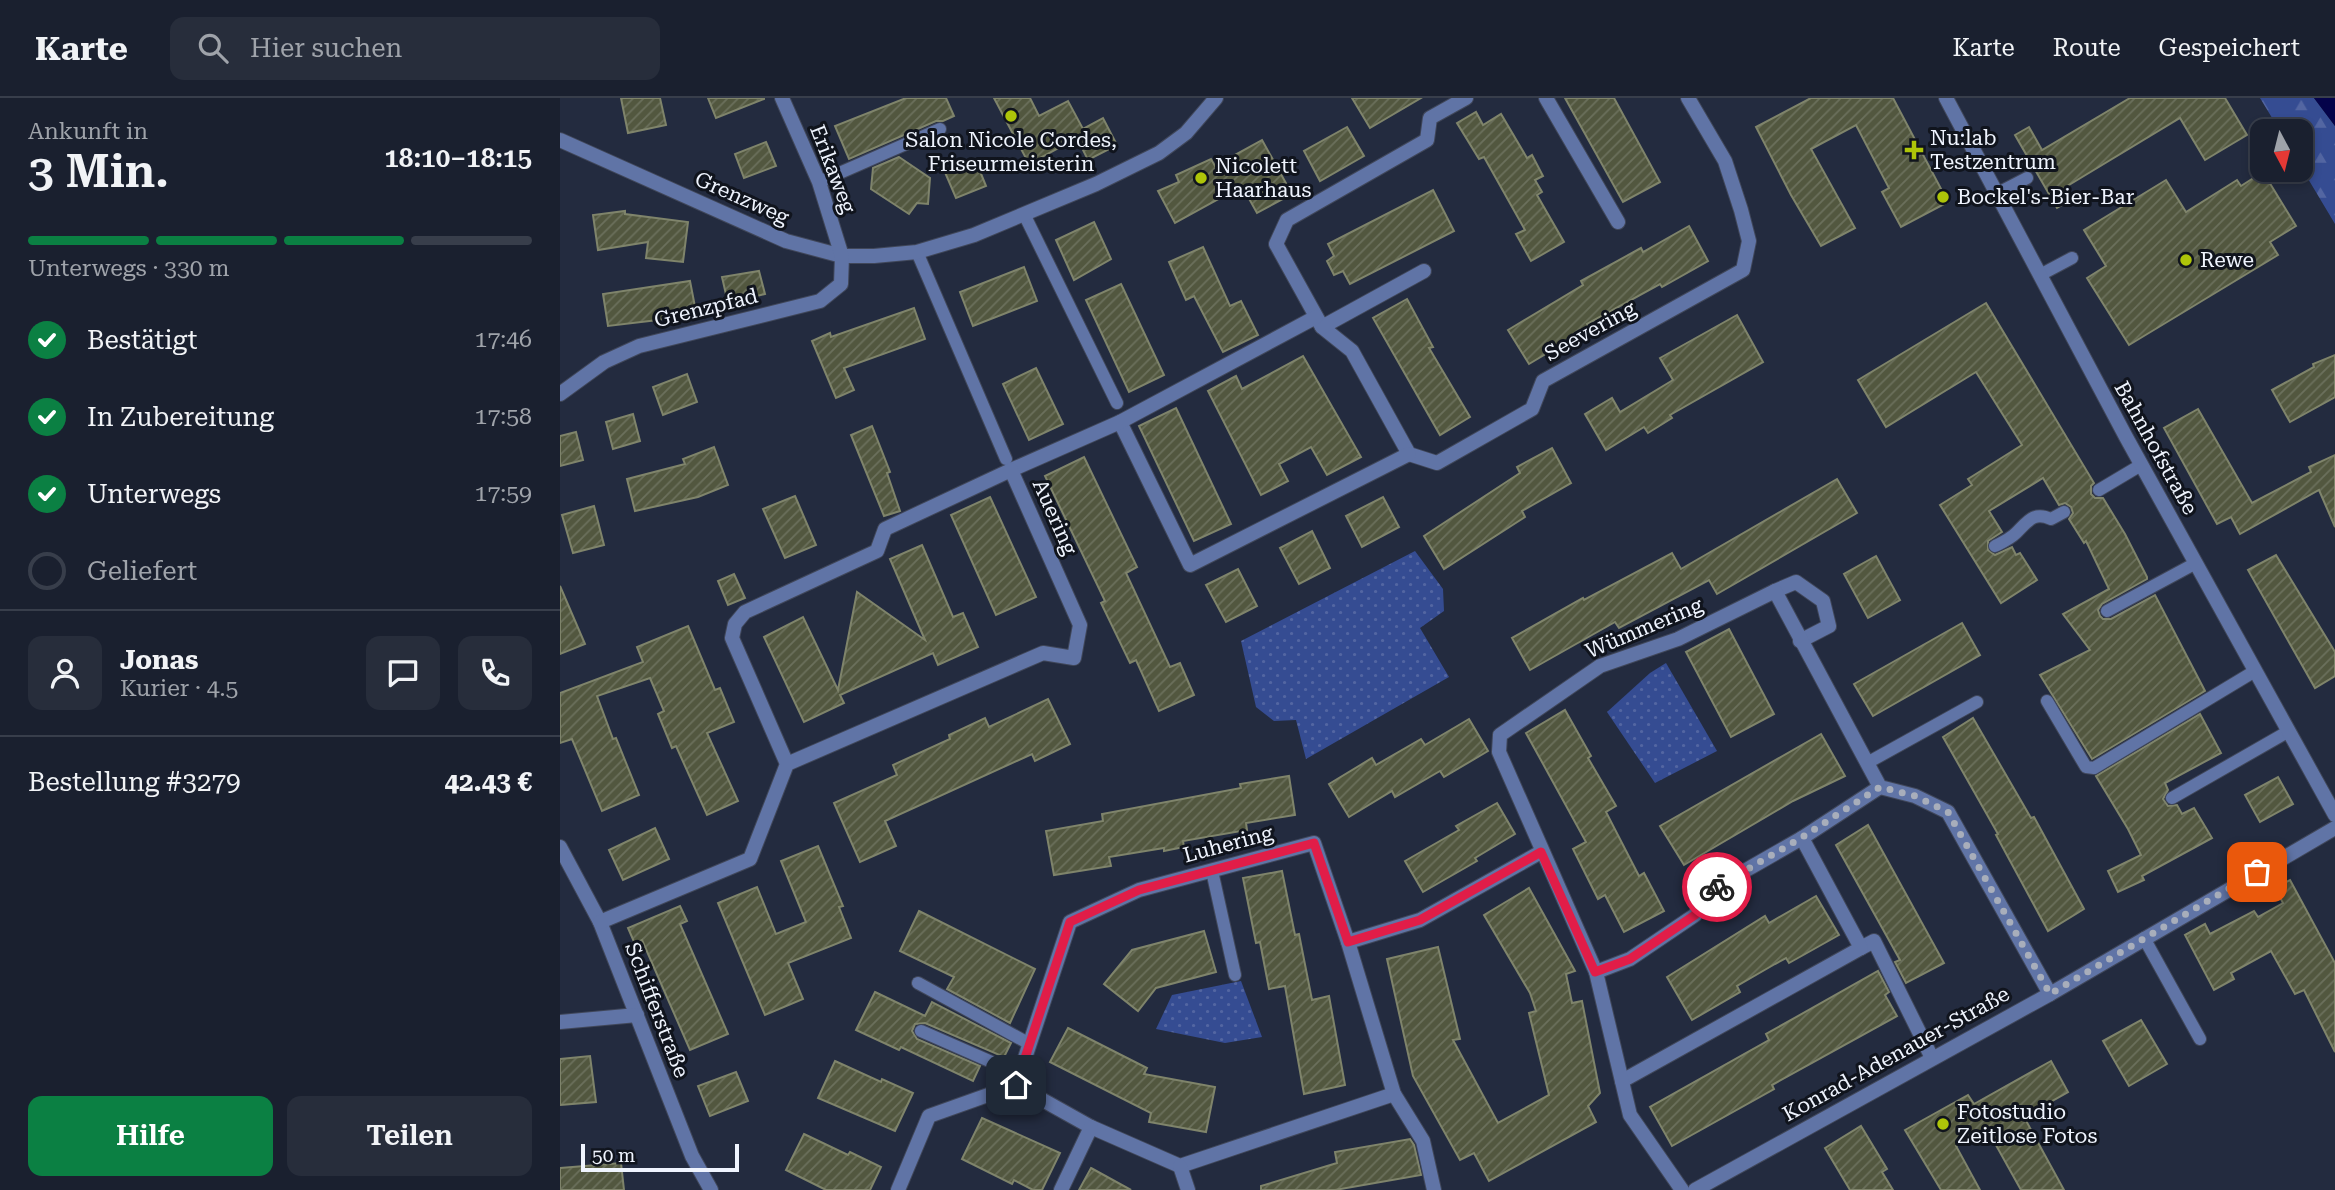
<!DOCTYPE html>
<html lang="de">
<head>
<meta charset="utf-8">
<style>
	body { margin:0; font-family:"Roboto Serif",serif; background:#272d3b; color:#f1f3f6; height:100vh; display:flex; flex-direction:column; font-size:26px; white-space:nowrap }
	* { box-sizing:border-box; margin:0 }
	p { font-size:23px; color:#9fa3aa }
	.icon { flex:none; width:38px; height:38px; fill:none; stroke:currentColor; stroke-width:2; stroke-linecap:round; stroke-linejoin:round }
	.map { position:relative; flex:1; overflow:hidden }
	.details { display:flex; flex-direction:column; background:#1a202f; width:560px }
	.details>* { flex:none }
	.needle { width:46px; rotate:173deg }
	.fabs { position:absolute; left:1690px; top:21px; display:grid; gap:14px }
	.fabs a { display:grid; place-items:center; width:63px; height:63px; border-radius:14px; background:#1a202f; box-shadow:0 4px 10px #0003,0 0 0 2px #383e4b; font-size:35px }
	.scale { position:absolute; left:21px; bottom:18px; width:158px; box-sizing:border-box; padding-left:7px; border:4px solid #eff4fe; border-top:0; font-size:19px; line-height:24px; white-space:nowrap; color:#eff4fe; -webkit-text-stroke:5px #10141d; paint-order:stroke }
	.pin { position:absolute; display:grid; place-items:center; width:60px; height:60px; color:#fff; margin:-30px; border-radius:14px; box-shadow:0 4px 10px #0006 }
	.courier { position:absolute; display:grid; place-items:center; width:70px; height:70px; margin:-35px; border:5px solid #e11d48; border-radius:50%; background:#fff; color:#222; box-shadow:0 2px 9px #0007 }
	.headline em { font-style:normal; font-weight:600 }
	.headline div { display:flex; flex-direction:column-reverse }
	.headline { display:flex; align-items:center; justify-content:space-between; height:119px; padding:0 28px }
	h1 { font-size:46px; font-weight:600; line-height:52px }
	.bar { display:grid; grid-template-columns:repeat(4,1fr); gap:10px 7px; align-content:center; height:84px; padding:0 28px }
	.bar i { height:9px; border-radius:5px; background:#383e4b }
	.bar .current { background:#0b8043 }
	.bar p { grid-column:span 4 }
	.line { display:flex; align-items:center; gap:18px; padding:0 28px; border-top:2px solid #383e4b }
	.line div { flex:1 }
	.round { display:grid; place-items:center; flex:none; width:74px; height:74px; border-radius:14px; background:#272d3b }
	ol { padding:0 28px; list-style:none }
	li { display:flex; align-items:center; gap:21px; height:77px }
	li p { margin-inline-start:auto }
	li .icon { padding:7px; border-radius:50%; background:#0b8043; color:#fff; stroke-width:4 }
	li:last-child { color:#9fa3aa }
	li i { width:38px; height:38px; border:4px solid #383e4b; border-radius:50% }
	.cta { display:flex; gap:14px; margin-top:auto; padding:14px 28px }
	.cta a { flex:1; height:80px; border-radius:14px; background:#0b8043; color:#fff; font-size:28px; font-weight:600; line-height:80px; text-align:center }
	.cta a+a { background:#272d3b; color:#f1f3f6 }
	header { display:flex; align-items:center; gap:42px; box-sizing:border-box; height:98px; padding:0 35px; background:#1a202f; border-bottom:2px solid #383e4b }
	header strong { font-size:33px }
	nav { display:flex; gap:38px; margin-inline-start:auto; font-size:24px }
	.search { width:490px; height:63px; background:#272d3b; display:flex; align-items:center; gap:18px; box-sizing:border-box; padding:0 24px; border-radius:14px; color:#9fa3aa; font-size:26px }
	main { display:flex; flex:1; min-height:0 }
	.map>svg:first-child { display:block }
	.forest { fill:url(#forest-firs) }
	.park { fill:url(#park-dots) }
	.water { fill:#04034a }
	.building { fill:url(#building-hatch); stroke:#7f846b; stroke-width:2 }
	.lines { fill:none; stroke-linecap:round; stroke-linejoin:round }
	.service-casing { stroke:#40475a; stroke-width:14 }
	.minor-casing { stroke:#40475a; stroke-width:16 }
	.tertiary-casing { stroke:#40475a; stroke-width:16 }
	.service { stroke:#6074a6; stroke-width:12 }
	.minor { stroke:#6074a6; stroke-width:14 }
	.tertiary { stroke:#6074a6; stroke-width:14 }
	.done { stroke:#a8aebb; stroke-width:7; stroke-dasharray:0 12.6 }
	.route { stroke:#e11d48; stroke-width:9 }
	.poi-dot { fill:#aec509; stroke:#10141d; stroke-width:2.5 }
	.labels { text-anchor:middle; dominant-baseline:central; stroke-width:6; stroke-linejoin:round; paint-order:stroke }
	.poi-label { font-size:21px; fill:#eff4fe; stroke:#10141d; text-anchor:start }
	.street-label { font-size:21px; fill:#eff4fe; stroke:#10141d }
</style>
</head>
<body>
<header>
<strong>Karte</strong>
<div class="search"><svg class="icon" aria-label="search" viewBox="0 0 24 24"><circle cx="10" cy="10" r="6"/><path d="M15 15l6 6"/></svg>Hier suchen</div>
<nav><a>Karte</a><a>Route</a><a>Gespeichert</a></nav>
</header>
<main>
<section class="details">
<div class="headline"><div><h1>3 Min.</h1><p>Ankunft in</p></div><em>18:10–18:15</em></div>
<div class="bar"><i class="current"></i><i class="current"></i><i class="current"></i><i></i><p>Unterwegs · 330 m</p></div>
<ol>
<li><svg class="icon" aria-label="check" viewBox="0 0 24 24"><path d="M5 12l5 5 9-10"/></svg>Bestätigt<p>17:46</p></li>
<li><svg class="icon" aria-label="check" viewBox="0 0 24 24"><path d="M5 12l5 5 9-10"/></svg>In Zubereitung<p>17:58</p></li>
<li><svg class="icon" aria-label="check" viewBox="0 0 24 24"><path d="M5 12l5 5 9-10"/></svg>Unterwegs<p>17:59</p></li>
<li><i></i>Geliefert</li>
</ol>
<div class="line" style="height:126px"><a class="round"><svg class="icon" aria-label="person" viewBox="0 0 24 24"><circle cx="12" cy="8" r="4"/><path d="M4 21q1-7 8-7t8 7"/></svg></a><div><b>Jonas</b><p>Kurier · 4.5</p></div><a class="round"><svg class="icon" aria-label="chat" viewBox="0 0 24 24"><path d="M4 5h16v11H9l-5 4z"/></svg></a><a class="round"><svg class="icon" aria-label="phone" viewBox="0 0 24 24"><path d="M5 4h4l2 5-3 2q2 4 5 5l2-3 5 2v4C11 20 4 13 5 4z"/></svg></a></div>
<div class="line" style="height:91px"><div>Bestellung #3279</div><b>42.43 €</b></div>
<div class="cta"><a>Hilfe</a><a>Teilen</a></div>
</section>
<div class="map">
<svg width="1775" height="1092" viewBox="0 0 1775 1092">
	<defs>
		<pattern id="forest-firs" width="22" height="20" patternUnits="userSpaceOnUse" patternTransform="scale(1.75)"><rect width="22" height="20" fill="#354c92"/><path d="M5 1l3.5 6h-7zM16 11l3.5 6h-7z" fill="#5366a2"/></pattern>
		<pattern id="park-dots" width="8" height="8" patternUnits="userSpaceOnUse" patternTransform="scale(1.75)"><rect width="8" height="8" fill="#354c92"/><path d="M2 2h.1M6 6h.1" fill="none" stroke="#5366a2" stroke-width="1.8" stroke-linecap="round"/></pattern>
		<pattern id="building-hatch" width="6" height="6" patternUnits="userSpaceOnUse" patternTransform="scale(1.75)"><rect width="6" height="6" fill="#52573f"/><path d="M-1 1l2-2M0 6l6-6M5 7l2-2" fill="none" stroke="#6b705c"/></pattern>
	</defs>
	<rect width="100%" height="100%" fill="#232b3f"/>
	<polygon class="forest" points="1700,0 1754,0 1775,28 1775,126 1741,69 1741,33 1720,33"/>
	<g class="park">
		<polygon points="855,453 883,491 884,513 860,530 889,579 746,661 736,622 714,623 696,609 681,543"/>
		<polygon points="1106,565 1157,653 1095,685 1047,614 1090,575"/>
		<polygon points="681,883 702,939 665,945 596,931 612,897"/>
	</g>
	<polygon class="water" points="1754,0 1775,0 1775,28"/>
	<g class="building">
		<polygon points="61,0 100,0 106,27 68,35"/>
		<polygon points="148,0 204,0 204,1 156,20"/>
		<polygon points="346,0 386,0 394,18 383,23 376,23 289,61 275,28"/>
		<polygon points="434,0 470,0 479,18 508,3 523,31 543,20 557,47 528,62 517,40 469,66"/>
		<polygon points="792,0 861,0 810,30"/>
		<polygon points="1005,0 1054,0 1100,84 1063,104"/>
		<polygon points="1251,0 1333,0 1388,104 1341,129 1322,94 1329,90 1296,27 1251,51 1295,130 1261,148 1231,97 1196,29"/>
		<polygon points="1570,0 1665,0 1687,37 1645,62 1620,20 1504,90 1511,102 1497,110 1455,37 1469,29 1482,52"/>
		<polygon points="916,14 923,27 941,16 967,60 972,57 983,78 975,82 982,94 977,97 1004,144 971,163 956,136 965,132 924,59 919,61 897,25"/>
		<polygon points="787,29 804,58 760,83 744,53"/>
		<polygon points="702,42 732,96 697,115 682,88 615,125 598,93 619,84 616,77 651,61 655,68"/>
		<polygon points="206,44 216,68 184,80 175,56"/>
		<polygon points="339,59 370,80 368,106 357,105 349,116 311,91 313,70"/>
		<polygon points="415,61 426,88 396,100 384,72"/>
		<polygon points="1703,74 1736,128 1710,144 1718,157 1569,247 1527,180 1546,168 1524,132 1606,82 1626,114 1677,82 1681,88"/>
		<polygon points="873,92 894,133 790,186 783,173 774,177 767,163 774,158 768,146"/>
		<polygon points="65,113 65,116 128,124 123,164 86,160 88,144 38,152 33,117"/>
		<polygon points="534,124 551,161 514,182 496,142"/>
		<polygon points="1129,128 1148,163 1102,189 1100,186 1027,226 1029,230 969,266 948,232 1023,187 1021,183 1081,150 1083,154"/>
		<polygon points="643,149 670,208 681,203 698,237 663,254 634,198 626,202 609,164"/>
		<polygon points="464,169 477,203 413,228 400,194"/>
		<polygon points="199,173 205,196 168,205 162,179"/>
		<polygon points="130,183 136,214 98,222 48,228 43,196"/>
		<polygon points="561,186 604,277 569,294 526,202"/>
		<polygon points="847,201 873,249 869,250 910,319 880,337 813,220"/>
		<polygon points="1426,205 1534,385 1531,388 1531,396 1535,400 1543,400 1565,436 1587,479 1587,481 1542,506 1538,512 1540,518 1543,521 1551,521 1595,497 1645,593 1532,661 1480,577 1530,552 1503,516 1549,491 1526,443 1524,445 1509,421 1513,415 1511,409 1505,405 1499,407 1483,380 1429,413 1442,434 1428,443 1428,452 1435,457 1452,449 1456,457 1460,455 1477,482 1441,505 1380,407 1412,387 1408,381 1462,347 1416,274 1326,329 1298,282"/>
		<polygon points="354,210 365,241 284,270 294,292 276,300 252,243 270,235 271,239"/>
		<polygon points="1177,217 1203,264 1110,317 1112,320 1088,335 1084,329 1046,352 1025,316 1052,300 1060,314 1113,282 1100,260"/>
		<polygon points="1775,257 1775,299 1730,324 1712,292 1754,269 1753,266"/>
		<polygon points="743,258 801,359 767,377 751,349 719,366 728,383 701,397 648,293 676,278 682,291"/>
		<polygon points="476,270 503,326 469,342 443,286"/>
		<polygon points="127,276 137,304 103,317 93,289"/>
		<polygon points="616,310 671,426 634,443 579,328"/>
		<polygon points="1638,311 1692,405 1751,374 1749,369 1775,357 1775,429 1759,392 1680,436 1671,419 1657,426 1604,330"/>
		<polygon points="73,316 80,343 53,351 46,324"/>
		<polygon points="312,328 330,374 327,375 340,413 324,418 291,337"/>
		<polygon points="16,334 23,362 0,368 0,338"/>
		<polygon points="154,349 168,387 138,399 75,413 67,381 125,366 123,361"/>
		<polygon points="992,350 1011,385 962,413 965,419 884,471 864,438 960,375 957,369"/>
		<polygon points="524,359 577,469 566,475 610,569 620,565 634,597 599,613 576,562 570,565 541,505 545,503 485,378"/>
		<polygon points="1277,381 1297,415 1157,496 1149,482 1059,530 1055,524 970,572 952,540 1023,500 1024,502 1112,455 1121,471"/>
		<polygon points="235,398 256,447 225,460 203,411"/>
		<polygon points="430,399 476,499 436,517 391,417"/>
		<polygon points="823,399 839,429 802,449 786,418"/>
		<polygon points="34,408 44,447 13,455 2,417"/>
		<polygon points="752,433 770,470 739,486 720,450"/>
		<polygon points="362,447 393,519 403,515 418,549 378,567 373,555 280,597 284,605 244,624 204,539 243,519 278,592 297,494 365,542 330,461"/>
		<polygon points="1716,457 1775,554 1775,578 1755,590 1688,472"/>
		<polygon points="1316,458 1340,502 1308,520 1284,476"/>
		<polygon points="678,471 697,508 666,524 646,487"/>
		<polygon points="174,476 185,500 168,507 158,483"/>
		<polygon points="0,488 25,546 0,556"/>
		<polygon points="1402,525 1420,557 1313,618 1294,586"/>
		<polygon points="128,528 155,592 160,590 174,624 147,635 178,703 147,717 116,648 112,650 98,616 104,613 90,580 37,598 53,641 56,640 79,697 42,713 12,641 0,645 0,595 83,564 77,549"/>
		<polygon points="1169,531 1214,616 1171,639 1126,554"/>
		<polygon points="488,601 510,646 475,663 472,656 325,723 336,748 300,764 274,705 337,677 333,667 390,641 389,637 425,620 429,629"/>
		<polygon points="1005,612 1031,658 1028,660 1056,708 1046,714 1079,778 1084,775 1104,813 1064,834 1045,797 1038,801 1013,751 1026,744 966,635"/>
		<polygon points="1640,616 1661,655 1605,685 1608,692 1603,701 1608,708 1617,707 1622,716 1634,710 1652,740 1582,778 1584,782 1558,794 1548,773 1581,757 1568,731 1536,678"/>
		<polygon points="1413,620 1471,720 1474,719 1524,811 1488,833 1436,737 1438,736 1383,639"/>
		<polygon points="909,621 928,653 884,679 880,673 835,699 832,693 789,719 769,686 812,660 816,667 861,641 865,647"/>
		<polygon points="1261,636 1285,678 1233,703 1124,767 1100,728"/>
		<polygon points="729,678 735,717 686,725 687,732 623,743 624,749 604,753 604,750 549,759 551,768 494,777 486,733 543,723 542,716 681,690 680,686"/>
		<polygon points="1718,679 1733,706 1700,724 1685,697"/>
		<polygon points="937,705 955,736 915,760 917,763 863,794 845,763 899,732 896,728"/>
		<polygon points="1308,727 1384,865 1346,885 1335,864 1340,862 1276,747"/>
		<polygon points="95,730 109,761 63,782 49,752"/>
		<polygon points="258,748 283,808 279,809 291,840 228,865 243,901 205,917 158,805 197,789 216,836 246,824 221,763"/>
		<polygon points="722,773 735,837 739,836 752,902 769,898 785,987 744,996 725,888 709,891 700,844 696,845 683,780"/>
		<polygon points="1730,782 1775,865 1775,954 1744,892 1735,896 1711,853 1671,875 1674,881 1654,892 1625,837 1645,826 1650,836 1694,813 1698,819 1723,805 1715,790"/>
		<polygon points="969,790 1015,873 1006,876 1012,905 1022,903 1040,995 1028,1008 1036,1024 929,1083 914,1055 900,1062 853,978 827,861 878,849 900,941 893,942 938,1025 989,997 969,915 976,913 970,895 924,817"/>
		<polygon points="1256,798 1279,837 1229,865 1226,860 1215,866 1177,888 1180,894 1132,922 1107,879 1205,818 1209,825"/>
		<polygon points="120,808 127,823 120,826 168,936 130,952 82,842 75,846 68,830"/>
		<polygon points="359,813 475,871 450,925 387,891 394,879 340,853"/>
		<polygon points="644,833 656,874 596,890 578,913 544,886 572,852"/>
		<polygon points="1318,873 1329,894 1325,897 1337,918 1212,987 1214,991 1112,1048 1090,1009 1209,942 1206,936"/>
		<polygon points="315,894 365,918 372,904 451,945 444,959 365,925 355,926 352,933 357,941 420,968 413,983 341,949 339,952 296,932"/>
		<polygon points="1581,922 1607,966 1569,988 1543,943"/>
		<polygon points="508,930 587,970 584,976 655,989 646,1034 589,1024 591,1015 490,964"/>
		<polygon points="30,958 36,1004 0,1007 0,961"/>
		<polygon points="275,963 321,984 322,981 353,995 335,1033 258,1000"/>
		<polygon points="1491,963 1508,994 1464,1019 1504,1092 1461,1092 1427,1031 1396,1048 1420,1092 1381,1092 1345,1032 1408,997 1414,1006"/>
		<polygon points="176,974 188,1003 150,1018 138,988"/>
		<polygon points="422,1020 500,1055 482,1092 473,1092 454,1082 452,1086 402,1061"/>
		<polygon points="1301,1028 1327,1071 1322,1074 1333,1092 1290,1092 1265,1050"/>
		<polygon points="244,1036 288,1057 290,1054 321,1069 310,1092 266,1092 226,1072"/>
		<polygon points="850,1041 854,1047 861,1077 775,1092 701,1092 701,1088 777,1065 775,1054"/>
		<polygon points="61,1065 64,1092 0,1092 0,1070"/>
		<polygon points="531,1070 571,1092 519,1092"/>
	</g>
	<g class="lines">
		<g class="service-casing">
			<g id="service">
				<polyline points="259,84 380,31"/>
				<polyline points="1438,95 1467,80"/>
				<polyline points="464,116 557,305"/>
				<polyline points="357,154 446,361"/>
				<polyline points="1480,177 1512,160"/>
				<polyline points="1539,392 1581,367"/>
				<path d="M1435,448C1443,444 1450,441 1456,435C1468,423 1474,413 1491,421L1504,414"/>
				<polyline points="1547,513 1636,465"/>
				<polyline points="1487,603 1526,669 1534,670 1695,573"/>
				<polyline points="1307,665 1417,604"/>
				<polyline points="1612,700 1729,633"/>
				<polyline points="652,773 675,877"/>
				<polyline points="1584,840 1640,941"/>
				<polyline points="358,885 468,945"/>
				<polyline points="361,933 459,976"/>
			</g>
		</g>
		<g class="minor-casing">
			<g id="minor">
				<polyline points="906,0 870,20 867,42 727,122 716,146 762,229 792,253 849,356 877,365 972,311 983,283 1183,172 1189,143 1181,112 1165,63 1128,0"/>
				<polyline points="986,0 1058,124"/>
				<polyline points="0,42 226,143 282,158 314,158 357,154 414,137 536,86 599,55 626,35 656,0"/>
				<polyline points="762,229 864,173"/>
				<polyline points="0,296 44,264 79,248 260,203 281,186 282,158 259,84 222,0"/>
				<polyline points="560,324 630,467 849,356"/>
				<polyline points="451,372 560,324 756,219"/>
				<polyline points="1215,493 1236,484 1263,503 1269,528 1240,543"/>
				<polyline points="0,749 40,824 132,1058 151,1092"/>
				<polyline points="40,824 190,761 227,666 172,540 175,526 185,514 317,453 325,431 451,372 520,527 514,560 483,555 227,666"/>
				<polyline points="788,844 860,822 981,754"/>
				<polyline points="1301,850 1314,843 1372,960"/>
				<polyline points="1036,874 1070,861 1135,817 1146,795 1242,740 1320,689"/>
				<polyline points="0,924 77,917"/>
				<polyline points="1062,983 1301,850 1242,740"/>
				<polyline points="456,987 531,1029 620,1068 834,996"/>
				<polyline points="620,1068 628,1092"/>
				<polyline points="338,1092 369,1018 456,987 510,824 579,792 754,745 788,844 834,996 863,1043 874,1092"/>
				<polyline points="501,1092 531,1029"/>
				<polyline points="1122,1092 1070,1017 1036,874 939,654 940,637 1040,568 1118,541 1215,493 1320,689 1355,698 1388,714 1490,896"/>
				<polyline points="1135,1092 1490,896 1775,730"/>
			</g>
		</g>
		<g class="tertiary-casing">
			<polyline id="tertiary" points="1386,0 1566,339 1775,717"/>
		</g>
		<use href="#service" class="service"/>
		<use href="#minor" class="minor"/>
		<use href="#tertiary" class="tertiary"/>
	</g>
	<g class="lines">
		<polyline class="done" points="1157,789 1241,740 1320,689 1355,698 1388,714 1490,896 1697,774"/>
		<polyline class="route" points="456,987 510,824 579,792 754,745 788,844 860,822 981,754 1035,874 1070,861 1135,817 1146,795 1157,789"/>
	</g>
	<g class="poi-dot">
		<circle cx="451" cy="18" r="7"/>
		<path d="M1350.5 41.5h7v7h7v7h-7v7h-7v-7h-7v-7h7z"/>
		<circle cx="641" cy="80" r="7"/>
		<circle cx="1383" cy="99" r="7"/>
		<circle cx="1626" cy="162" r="7"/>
		<circle cx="1383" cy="1026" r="7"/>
	</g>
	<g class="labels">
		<g class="poi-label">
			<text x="1370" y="40">Nu:lab<tspan x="1370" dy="24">Testzentrum</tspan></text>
			<text x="451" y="42" text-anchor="middle">Salon Nicole Cordes,<tspan x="451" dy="24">Friseurmeisterin</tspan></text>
			<text x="655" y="68">Nicolett<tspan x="655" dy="24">Haarhaus</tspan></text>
			<text x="1397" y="99">Bockel's-Bier-Bar</text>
			<text x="1640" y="162">Rewe</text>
			<text x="1397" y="1014">Fotostudio<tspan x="1397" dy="24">Zeitlose Fotos</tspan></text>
		</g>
		<g class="street-label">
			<text transform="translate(273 71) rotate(69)">Erikaweg</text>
			<text transform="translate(182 100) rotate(24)">Grenzweg</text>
			<text transform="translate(146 210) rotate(-14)">Grenzpfad</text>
			<text transform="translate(1030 233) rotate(-29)">Seevering</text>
			<text transform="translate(1596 350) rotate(61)">Bahnhofstraße</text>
			<text transform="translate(495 419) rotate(66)">Auering</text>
			<text transform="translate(1084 530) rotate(-23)">Wümmering</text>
			<text transform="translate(668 746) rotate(-15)">Luhering</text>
			<text transform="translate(97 912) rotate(69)">Schifferstraße</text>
			<text transform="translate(1336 956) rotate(-29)">Konrad-Adenauer-Straße</text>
		</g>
	</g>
</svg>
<div class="fabs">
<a><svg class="needle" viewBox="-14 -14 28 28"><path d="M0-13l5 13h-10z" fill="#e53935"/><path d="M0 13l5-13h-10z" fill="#9fa3aa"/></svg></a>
</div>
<div class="scale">50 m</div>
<div class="pin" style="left:1697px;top:774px;background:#ea580c"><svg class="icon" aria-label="bag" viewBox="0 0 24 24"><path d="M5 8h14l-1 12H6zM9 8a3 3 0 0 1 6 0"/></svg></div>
<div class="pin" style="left:456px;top:987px;background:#1f2937"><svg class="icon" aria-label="home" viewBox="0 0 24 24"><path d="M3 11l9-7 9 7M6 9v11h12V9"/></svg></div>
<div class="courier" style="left:1157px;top:789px"><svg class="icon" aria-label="bike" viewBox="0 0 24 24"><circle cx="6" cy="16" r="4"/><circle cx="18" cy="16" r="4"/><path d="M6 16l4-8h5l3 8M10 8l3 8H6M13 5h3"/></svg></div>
</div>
</main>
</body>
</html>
